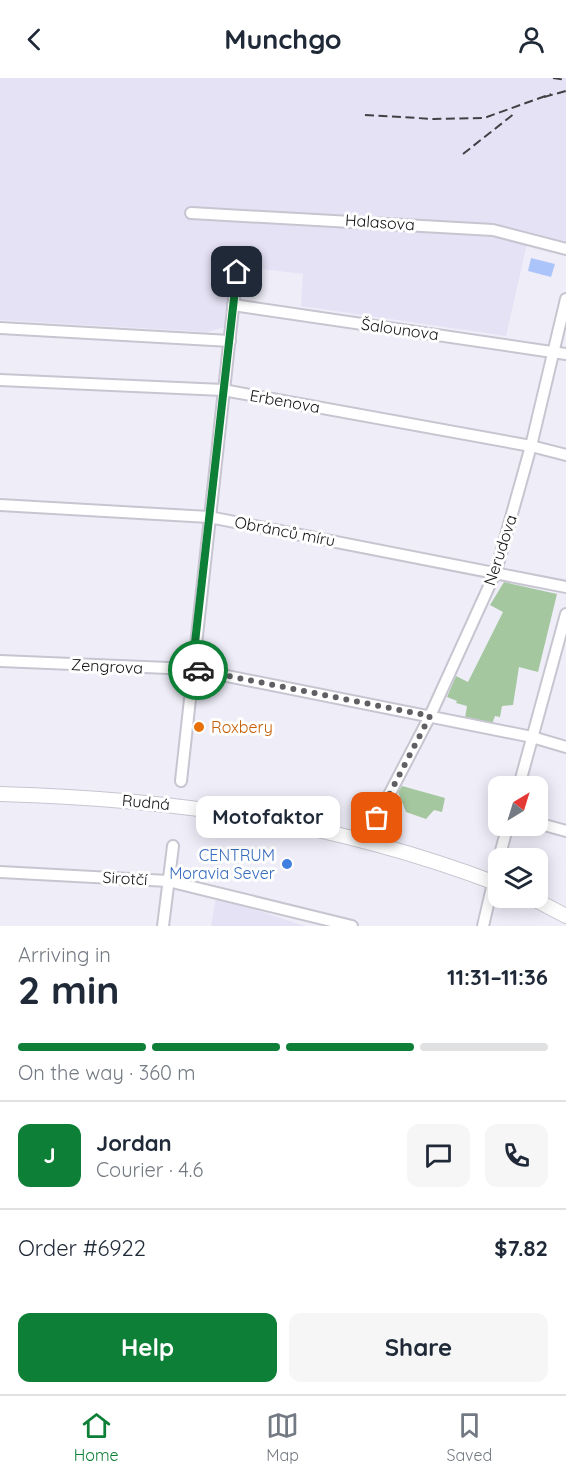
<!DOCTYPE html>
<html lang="en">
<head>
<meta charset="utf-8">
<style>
	body { margin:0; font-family:Quicksand,sans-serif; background:#f6f6f7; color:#1f2937; height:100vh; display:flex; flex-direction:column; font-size:22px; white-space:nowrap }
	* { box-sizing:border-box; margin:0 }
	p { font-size:20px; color:#747a83 }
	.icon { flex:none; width:33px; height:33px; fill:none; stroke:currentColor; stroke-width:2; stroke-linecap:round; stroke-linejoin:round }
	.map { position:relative; height:848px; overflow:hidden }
	.side { display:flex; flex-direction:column; background:#fff; flex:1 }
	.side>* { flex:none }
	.needle { width:39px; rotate:38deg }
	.tools { position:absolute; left:488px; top:698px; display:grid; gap:12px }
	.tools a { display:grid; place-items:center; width:60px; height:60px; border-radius:12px; background:#fff; box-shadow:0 3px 15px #0003; font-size:30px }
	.pin { position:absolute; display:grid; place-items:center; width:51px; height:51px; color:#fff; margin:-26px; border-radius:12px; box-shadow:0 3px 9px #0006 }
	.courier { position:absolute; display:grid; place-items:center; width:60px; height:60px; margin:-30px; border:4px solid #0d7f36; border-radius:50%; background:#fff; color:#222; box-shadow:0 2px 8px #0007 }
	.bubble { position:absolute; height:42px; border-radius:12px; background:#fff; box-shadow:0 3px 15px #0003; font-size:20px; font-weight:700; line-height:42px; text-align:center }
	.headline em { font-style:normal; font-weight:700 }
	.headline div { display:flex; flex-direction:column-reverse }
	.headline { display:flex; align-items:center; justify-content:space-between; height:102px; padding:0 18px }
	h1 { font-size:39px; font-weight:700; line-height:45px }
	.bar { display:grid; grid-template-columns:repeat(4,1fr); gap:9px 6px; align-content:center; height:72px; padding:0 18px }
	.bar i { height:8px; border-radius:4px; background:#e0e1e3 }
	.bar .selected { background:#0d7f36 }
	.bar p { grid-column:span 4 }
	.line { display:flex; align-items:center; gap:15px; padding:0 18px; border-top:2px solid #e0e1e3 }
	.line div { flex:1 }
	.round { display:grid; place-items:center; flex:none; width:63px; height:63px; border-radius:12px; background:#f6f6f7 }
	.button { display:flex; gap:12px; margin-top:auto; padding:12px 18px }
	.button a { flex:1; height:69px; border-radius:12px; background:#0d7f36; color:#fff; font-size:24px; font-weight:700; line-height:69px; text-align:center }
	.button a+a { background:#f6f6f7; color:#1f2937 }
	header { display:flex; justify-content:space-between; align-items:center; height:78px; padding:0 18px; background:#fff; font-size:27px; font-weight:700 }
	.menu { display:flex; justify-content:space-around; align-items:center; height:84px; border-top:2px solid #e0e1e3; background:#fff; font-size:16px; color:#747a83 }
	.menu a { display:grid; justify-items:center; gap:3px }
	.menu .selected { color:#0d7f36 }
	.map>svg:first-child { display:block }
	.built { fill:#e6e2f5 }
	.green { fill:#a4c79f }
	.water { fill:#abc5fa }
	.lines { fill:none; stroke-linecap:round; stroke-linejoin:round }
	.minor-casing { stroke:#c7c5d0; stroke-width:14 }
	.major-casing { stroke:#c7c5d0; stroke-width:16 }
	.minor { stroke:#fff; stroke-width:10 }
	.major { stroke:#fff; stroke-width:14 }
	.rail { stroke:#414145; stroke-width:2; stroke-dasharray:9 4.5; stroke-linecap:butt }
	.done { stroke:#5f5f64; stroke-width:6; stroke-dasharray:0 10.8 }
	.route { stroke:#0d7f36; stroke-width:8 }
	.food-dot { fill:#e8710a; stroke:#fff; stroke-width:2 }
	.shop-dot { fill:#3f7fe0; stroke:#fff; stroke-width:2 }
	.labels { text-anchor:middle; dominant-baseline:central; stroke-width:6; stroke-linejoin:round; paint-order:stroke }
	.street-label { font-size:16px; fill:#121215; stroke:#fff }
	.food-label { font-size:16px; fill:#c56008; stroke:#fff; text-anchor:start }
	.shop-label { font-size:16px; fill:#366cbe; stroke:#fff; text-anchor:end }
</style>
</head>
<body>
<header><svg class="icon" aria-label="back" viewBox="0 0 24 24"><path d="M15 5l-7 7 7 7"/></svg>Munchgo<svg class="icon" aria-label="person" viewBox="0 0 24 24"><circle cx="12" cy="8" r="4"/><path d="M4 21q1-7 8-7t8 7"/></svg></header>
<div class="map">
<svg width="566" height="848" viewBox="0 0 566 848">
	<rect width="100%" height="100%" fill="#efedf8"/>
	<g class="built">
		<polygon points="0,0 566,0 566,166 529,157 506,258 301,228 303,196 231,187 224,249 208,254 0,242"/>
		<polygon points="216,819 305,848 211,848"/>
	</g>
	<g class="green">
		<polygon points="504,504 557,516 538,594 519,589 513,627 502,628 500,639 495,638 492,646 465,640 467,628 456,625 457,623 447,619 456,598 468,604 503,534 490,527"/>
		<polygon points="402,708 445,720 442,734 434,732 426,741 406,734 398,714"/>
	</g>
	<polygon class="water" points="531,180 555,186 551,199 528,193"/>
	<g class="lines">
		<g class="minor-casing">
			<g id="minor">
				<polyline points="191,135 493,152 566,171"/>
				<polyline points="233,227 566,276"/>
				<polyline points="0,250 230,263"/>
				<polyline points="0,302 223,312 531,368 566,377"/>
				<polyline points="0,427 209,439 566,509"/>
				<polyline points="0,583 192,591 532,659 566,669"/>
				<polyline points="181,703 237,194"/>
				<polyline points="519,708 566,536"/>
				<polyline points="377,740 430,638 496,493 531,368 566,221"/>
				<polyline points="537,745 566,753"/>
				<polyline points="499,780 508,747"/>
				<polyline points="0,794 168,803 352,848"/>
				<polyline points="163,848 173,768"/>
				<polyline points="483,848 498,784"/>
			</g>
		</g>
		<g class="major-casing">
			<g id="major">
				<path d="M0,716C176,721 332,743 498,806"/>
				<polyline points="530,819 566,838"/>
			</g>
		</g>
		<use href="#minor" class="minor"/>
		<use href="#major" class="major"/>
		<g class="rail">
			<polyline points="553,0 566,2"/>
			<polyline points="544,19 566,13"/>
			<polyline points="365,37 434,41 484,40 551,16"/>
			<polyline points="463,76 515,35"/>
		</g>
	</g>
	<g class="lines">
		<polyline class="done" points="198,592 430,638 377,740"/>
		<polyline class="route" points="198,592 192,591 237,194"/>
	</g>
	<circle class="food-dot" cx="199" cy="649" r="6"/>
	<circle class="shop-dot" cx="287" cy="786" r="6"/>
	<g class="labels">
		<g class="street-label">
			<text transform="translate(380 144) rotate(4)">Halasova</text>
			<text transform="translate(400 251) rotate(8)">Šalounova</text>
			<text transform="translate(285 323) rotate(10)">Erbenova</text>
			<text transform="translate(285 453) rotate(11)">Obránců míru</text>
			<text transform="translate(500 472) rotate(-72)">Nerudova</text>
			<text transform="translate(107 588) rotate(3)">Zengrova</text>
			<text transform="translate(146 724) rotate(5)">Rudná</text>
			<text transform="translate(125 800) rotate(3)">Sirotčí</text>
		</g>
		<g class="food-label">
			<text x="211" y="649">Roxbery</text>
		</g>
		<g class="shop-label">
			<text x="275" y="777">CENTRUM<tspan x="275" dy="18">Moravia Sever</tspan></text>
		</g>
	</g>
</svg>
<div class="tools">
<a><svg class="needle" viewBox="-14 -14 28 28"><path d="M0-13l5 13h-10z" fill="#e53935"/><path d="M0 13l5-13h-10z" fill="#747a83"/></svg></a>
<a><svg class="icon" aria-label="layers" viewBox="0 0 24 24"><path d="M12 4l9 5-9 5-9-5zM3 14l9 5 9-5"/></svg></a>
</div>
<div class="pin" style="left:377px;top:740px;background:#ea580c"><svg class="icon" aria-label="bag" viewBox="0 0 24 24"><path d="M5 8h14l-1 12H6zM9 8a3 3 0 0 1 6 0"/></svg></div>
<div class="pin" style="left:237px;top:194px;background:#1f2937"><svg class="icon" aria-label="home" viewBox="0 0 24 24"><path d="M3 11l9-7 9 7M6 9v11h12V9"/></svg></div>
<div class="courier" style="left:198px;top:592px"><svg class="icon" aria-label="car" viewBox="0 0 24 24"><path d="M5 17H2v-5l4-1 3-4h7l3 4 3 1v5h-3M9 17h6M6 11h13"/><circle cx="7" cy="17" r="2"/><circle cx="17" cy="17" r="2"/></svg></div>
<div class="bubble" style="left:196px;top:718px;width:144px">Motofaktor</div>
</div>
<section class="side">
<div class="headline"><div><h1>2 min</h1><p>Arriving in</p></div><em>11:31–11:36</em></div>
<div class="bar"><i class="selected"></i><i class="selected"></i><i class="selected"></i><i></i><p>On the way · 360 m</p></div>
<div class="line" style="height:108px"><b class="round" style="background:#0d7f36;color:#fff">J</b><div><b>Jordan</b><p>Courier · 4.6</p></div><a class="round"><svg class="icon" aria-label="chat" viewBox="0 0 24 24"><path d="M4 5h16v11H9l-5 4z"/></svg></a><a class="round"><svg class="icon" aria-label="phone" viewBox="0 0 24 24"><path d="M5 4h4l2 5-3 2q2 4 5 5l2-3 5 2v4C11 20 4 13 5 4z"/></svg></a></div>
<div class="line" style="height:78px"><div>Order #6922</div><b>$7.82</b></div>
<div class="button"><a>Help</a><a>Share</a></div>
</section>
<nav class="menu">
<a class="selected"><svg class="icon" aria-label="home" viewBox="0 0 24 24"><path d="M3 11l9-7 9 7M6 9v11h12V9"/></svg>Home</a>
<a><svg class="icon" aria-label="map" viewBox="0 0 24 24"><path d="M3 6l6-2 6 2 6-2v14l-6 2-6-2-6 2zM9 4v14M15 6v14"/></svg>Map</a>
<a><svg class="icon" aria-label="saved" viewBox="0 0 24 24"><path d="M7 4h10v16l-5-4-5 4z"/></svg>Saved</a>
</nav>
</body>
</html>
